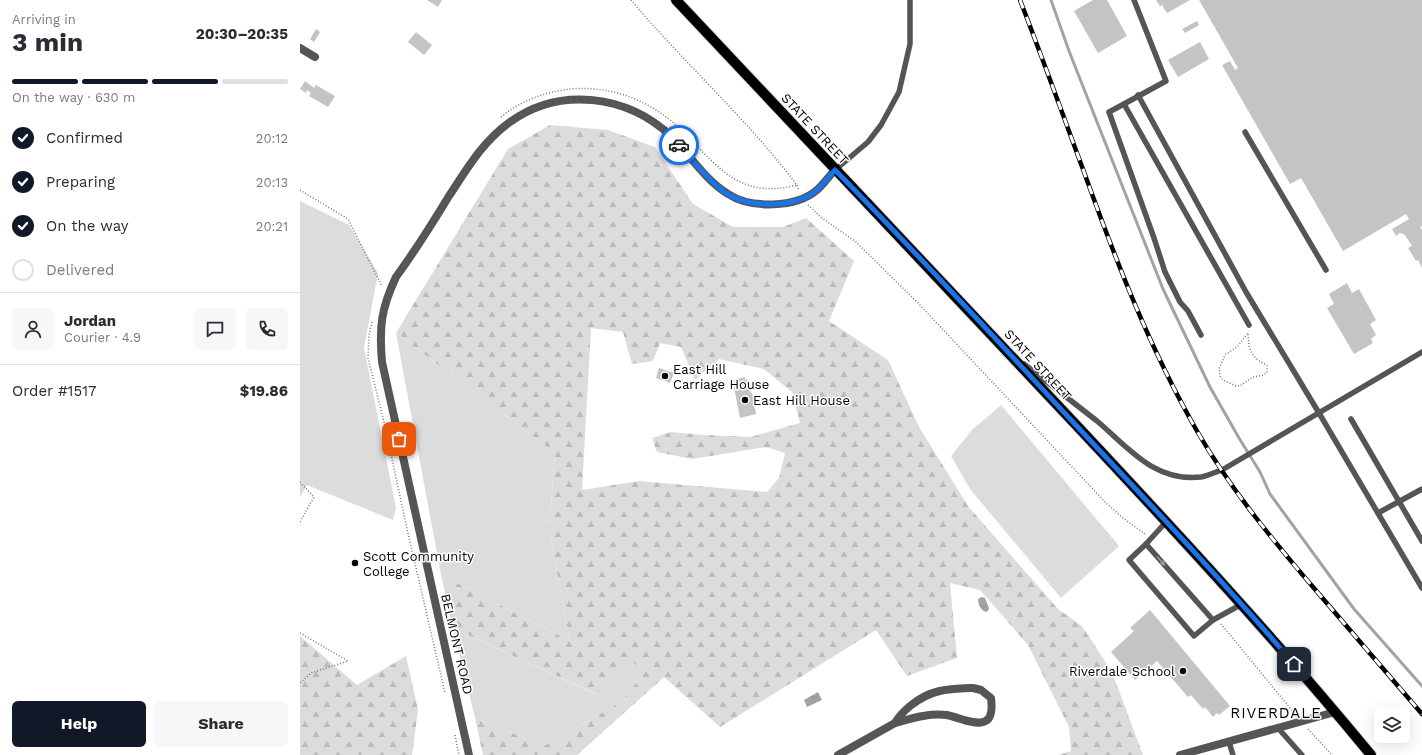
<!DOCTYPE html>
<html lang="en">
<head>
<meta charset="utf-8">
<style>
	body { margin:0; font-family:"Work Sans",sans-serif; background:#f7f7f7; color:#2b2b33; height:100vh; display:flex; flex-direction:column; font-size:15px; white-space:nowrap }
	* { box-sizing:border-box; margin:0 }
	p { font-size:13px; color:#7c7c81 }
	.icon { flex:none; width:22px; height:22px; fill:none; stroke:currentColor; stroke-width:2; stroke-linecap:round; stroke-linejoin:round }
	.map { position:relative; flex:1; overflow:hidden }
	.details { display:flex; flex-direction:column; background:#fff; width:300px }
	.details>* { flex:none }
	.buttons { position:absolute; left:1074px; top:707px; display:grid; gap:8px }
	.buttons a { display:grid; place-items:center; width:36px; height:36px; border-radius:6px; background:#fff; box-shadow:0 4px 16px #0002; font-size:20px }
	.pin { position:absolute; display:grid; place-items:center; width:34px; height:34px; color:#fff; margin:-17px; border-radius:8px; box-shadow:0 2px 6px #0006 }
	.courier { position:absolute; display:grid; place-items:center; width:40px; height:40px; margin:-20px; border:3px solid #1a73e8; border-radius:50%; background:#fff; color:#222; box-shadow:0 1px 5px #0007 }
	.head em { font-style:normal; font-weight:700 }
	.head div { display:flex; flex-direction:column-reverse }
	.head { display:flex; align-items:center; justify-content:space-between; height:68px; padding:0 12px }
	h1 { font-size:26px; font-weight:700; line-height:30px }
	.bar { display:grid; grid-template-columns:repeat(4,1fr); gap:6px 4px; align-content:center; height:48px; padding:0 12px }
	.bar i { height:5px; border-radius:3px; background:#e1e1e2 }
	.bar .on { background:#111827 }
	.bar p { grid-column:span 4 }
	.line { display:flex; align-items:center; gap:10px; padding:0 12px; border-top:1px solid #e1e1e2 }
	.line div { flex:1 }
	.round { display:grid; place-items:center; flex:none; width:42px; height:42px; border-radius:6px; background:#f7f7f7 }
	ol { padding:0 12px; list-style:none }
	li { display:flex; align-items:center; gap:12px; height:44px }
	li p { margin-inline-start:auto }
	li .icon { padding:4px; border-radius:50%; background:#111827; color:#fff; stroke-width:4 }
	li:last-child { color:#7c7c81 }
	li i { width:22px; height:22px; border:2px solid #e1e1e2; border-radius:50% }
	.cta { display:flex; gap:8px; margin-top:auto; padding:8px 12px }
	.cta a { flex:1; height:46px; border-radius:6px; background:#111827; color:#fff; font-size:16px; font-weight:700; line-height:46px; text-align:center }
	.cta a+a { background:#f7f7f7; color:#2b2b33 }
	main { display:flex; flex:1; min-height:0 }
	.map>svg:first-child { display:block }
	.grass { fill:#dcdcdc }
	.forest { fill:url(#forest-firs); fill-rule:evenodd }
	.water { fill:url(#water-ripples) }
	.lines { fill:none; stroke-linecap:round; stroke-linejoin:round }
	.stream { stroke:#a3a3a3; stroke-width:3 }
	.building { fill:#c4c4c4 }
	.primary-casing { stroke:#dbdbdb; stroke-width:12 }
	.path { stroke:#777; stroke-width:1.5; stroke-dasharray:1 2; stroke-linecap:butt }
	.service { stroke:#555; stroke-width:5.5 }
	.minor { stroke:#555; stroke-width:8 }
	.primary { stroke:#000; stroke-width:10 }
	.rail-casing { stroke:#000; stroke-width:4.5 }
	.rail { stroke:#fff; stroke-width:3; stroke-dasharray:9; stroke-linecap:butt }
	.oneway { fill:#999 }
	.done { stroke:#595959; stroke-width:4; stroke-dasharray:0 7.2 }
	.route { stroke:#1a73e8; stroke-width:5 }
	.poi-dot { fill:#000; stroke:#fff; stroke-width:1.5 }
	.labels { text-anchor:middle; dominant-baseline:central; stroke-width:3; stroke-linejoin:round; paint-order:stroke }
	.street-label { font-size:13px; fill:#000; stroke:#fff }
	.poi-label { font-size:13px; fill:#000; stroke:#fff; text-anchor:start }
	.quarter-label { font-size:15px; letter-spacing:1px; fill:#000; stroke:#fff }
</style>
</head>
<body>
<main>
<section class="details">
<div class="head"><div><h1>3 min</h1><p>Arriving in</p></div><em>20:30–20:35</em></div>
<div class="bar"><i class="on"></i><i class="on"></i><i class="on"></i><i></i><p>On the way · 630 m</p></div>
<ol>
<li><svg class="icon" aria-label="check" viewBox="0 0 24 24"><path d="M5 12l5 5 9-10"/></svg>Confirmed<p>20:12</p></li>
<li><svg class="icon" aria-label="check" viewBox="0 0 24 24"><path d="M5 12l5 5 9-10"/></svg>Preparing<p>20:13</p></li>
<li><svg class="icon" aria-label="check" viewBox="0 0 24 24"><path d="M5 12l5 5 9-10"/></svg>On the way<p>20:21</p></li>
<li><i></i>Delivered</li>
</ol>
<div class="line" style="height:72px"><a class="round"><svg class="icon" aria-label="person" viewBox="0 0 24 24"><circle cx="12" cy="8" r="4"/><path d="M4 21q1-7 8-7t8 7"/></svg></a><div><b>Jordan</b><p>Courier · 4.9</p></div><a class="round"><svg class="icon" aria-label="chat" viewBox="0 0 24 24"><path d="M4 5h16v11H9l-5 4z"/></svg></a><a class="round"><svg class="icon" aria-label="phone" viewBox="0 0 24 24"><path d="M5 4h4l2 5-3 2q2 4 5 5l2-3 5 2v4C11 20 4 13 5 4z"/></svg></a></div>
<div class="line" style="height:52px"><div>Order #1517</div><b>$19.86</b></div>
<div class="cta"><a>Help</a><a>Share</a></div>
</section>
<div class="map">
<svg width="1122" height="755" viewBox="0 0 1122 755">
	<defs>
		<pattern id="forest-firs" width="22" height="20" patternUnits="userSpaceOnUse"><rect width="22" height="20" fill="#dcdcdc"/><path d="M5 1l3.5 6h-7zM16 11l3.5 6h-7z" fill="#bbb"/></pattern>
		<pattern id="water-ripples" width="26" height="14" patternUnits="userSpaceOnUse"><rect width="26" height="14" fill="#a3a3a3"/><path d="M2 4q2-2 4 0t4 0M15 11q2-2 4 0t4 0" fill="none" stroke="#8b8b8b"/></pattern>
	</defs>
	<rect width="100%" height="100%" fill="#fff"/>
	<g class="grass">
		<polygon points="0,201 49,225 78,273 64,348 96,508 93,520 7,485 0,497"/>
		<polygon points="96,333 255,453 249,530 270,641 141,575"/>
		<polygon points="701,405 819,546 761,598 670,489 651,456 672,430"/>
		<polygon points="153,628 297,695 334,663 345,672 321,702 244,746 175,718"/>
	</g>
	<g class="forest">
		<path d="M250,125L308,130L355,147L393,204L433,227H483L506,218L554,261L529,321L588,360L619,427L668,506L758,609L782,626L812,672L843,755H758L771,751L769,727L728,645L680,590L650,583L657,658L607,676L576,630L420,727L364,677L277,755H183L175,718L244,746L321,702L345,672L334,663L298,695L153,628L141,575L270,641L249,530L255,453L96,333L208,149ZM291,328L323,332L332,364L353,361L360,343L381,347L395,380L419,359L464,369L492,392L500,423L451,437L404,435L371,432L352,438L357,452L392,459L466,447L485,453L479,478L467,492L339,481L282,490Z"/>
		<polygon points="0,636 57,685 106,656 118,710 112,755 0,755"/>
	</g>
	<g class="water">
		<path d="M682,597L685,598L689,608L688,611L686,612C681,611 678,604 678,599Z"/>
		<polygon points="518,692 522,700 507,707 504,700"/>
	</g>
	<g class="lines">
		<polyline class="stream" points="751,0 769,51 863,289 910,387 939,438 960,472 970,494 1054,609 1122,686"/>
	</g>
	<g class="building">
		<polygon points="127,0 142,0 138,7"/>
		<polygon points="793,0 807,0 827,36 798,53 774,11"/>
		<polygon points="856,0 890,0 867,13 862,5 860,6"/>
		<polygon points="899,0 1122,0 1122,226 1120,227 1122,230 1122,268 1118,260 1116,261 1108,248 1112,246 1105,235 1100,233 1096,236 1092,229 1109,219 1106,214 1043,251 1001,178 990,184 922,65 930,61 935,70 938,68"/>
		<polygon points="897,21 899,25 885,33 882,29"/>
		<polygon points="16,29 20,32 14,42 10,39"/>
		<polygon points="116,32 132,45 124,55 108,42"/>
		<polygon points="900,42 909,59 878,77 868,60"/>
		<polygon points="5,81 14,88 16,85 35,96 28,107 9,96 11,93 7,90 6,93 0,89"/>
		<polygon points="1047,283 1052,293 1059,289 1076,320 1070,324 1076,335 1071,339 1073,343 1054,354 1027,308 1034,304 1029,294"/>
		<polygon points="359,368 374,373 370,383 356,378"/>
		<polygon points="445,377 445,380 447,379 451,393 452,393 456,414 440,418 433,382 435,382 434,380"/>
		<polygon points="850,610 930,706 919,715 917,713 913,717 905,707 903,709 891,695 888,697 857,661 835,680 811,652 834,631 830,628"/>
	</g>
	<g class="lines">
		<g class="primary-casing">
			<path id="primary" d="M376,0C510,143 645,285 779,428C879,535 978,642 1071,755"/>
		</g>
		<g class="path">
			<path d="M331,0C385,64 447,119 497,185L499,191"/>
			<path d="M201,117C220,101 245,92 270,89C311,85 353,101 382,131C419,167 439,200 497,185"/>
			<polyline points="0,190 48,219 82,286"/>
			<polyline points="508,205 522,218 556,242 618,303 806,503 823,518 845,534"/>
			<polyline points="72,322 69,335 68,358 85,426 107,529 145,693"/>
			<path d="M948,334C949,344 948,351 957,359C960,362 964,363 967,366V372L964,375L953,377L940,386H936L923,380L920,376L919,369L925,355L938,346L948,333"/>
			<polyline points="0,482 14,497 0,522"/>
			<polyline points="921,624 995,714"/>
			<polyline points="0,633 48,661 11,673 0,683"/>
			<polyline points="1008,729 1032,755"/>
			<polyline points="155,735 159,755"/>
		</g>
		<g class="service">
			<polyline points="834,0 866,81 824,104 949,325"/>
			<polyline points="838,95 946,292 1019,413 1122,588"/>
			<polyline points="824,104 809,112 854,238 865,272 880,302 888,311 901,335"/>
			<polyline points="945,132 1026,270"/>
			<polyline points="535,170 568,142 581,125 599,92 610,44 610,0"/>
			<path d="M724,364C748,383 773,402 797,421C829,448 854,482 901,477C908,476 915,472 922,470L1122,352"/>
			<polyline points="1051,419 1122,541"/>
			<polyline points="1078,513 1122,489"/>
			<polyline points="866,522 846,544 913,620 942,604"/>
			<polyline points="846,544 829,560 894,636 913,620"/>
			<polyline points="978,728 1002,755"/>
			<polyline points="929,742 933,755"/>
		</g>
		<g class="minor">
			<polyline points="0,48 15,57"/>
			<path d="M673,688L681,690L691,698C692,706 693,720 683,722C674,725 657,717 647,715C628,713 613,718 595,723C599,716 604,711 610,706C631,689 647,689 673,688Z"/>
			<path d="M169,755L82,362C79,327 81,309 96,277C115,251 132,224 149,196C167,169 183,141 210,122C260,86 327,95 371,136C390,155 405,180 428,194C451,209 496,208 517,190C524,184 529,176 535,170"/>
			<polyline points="538,755 595,723"/>
			<polyline points="880,755 1035,712"/>
		</g>
		<use href="#primary" class="primary"/>
		<g class="rail-casing">
			<path id="rail" d="M720,0C742,57 763,115 784,172C816,261 850,349 897,431C931,490 975,543 1019,594C1053,634 1088,674 1122,714"/>
		</g>
		<use href="#rail" class="rail"/>
	</g>
	<defs><path id="oneway-solid" d="M-6-.8H1V-3.2L6.5 0L1 3.2V.8H-6Z"/></defs>
	<use class="oneway" href="#oneway-solid" transform="translate(861 561) rotate(49)"/>
	<g class="lines">
		<path class="done" d="M99,439C91,405 75,352 82,318C85,303 90,291 96,277C114,252 130,227 146,201C156,185 166,168 177,153C205,117 250,94 296,101C303,102 310,102 317,104C340,111 362,127 379,145"/>
		<path class="route" d="M379,145C393,160 412,185 429,195C453,208 495,208 517,190C524,184 529,176 535,170C616,252 694,337 772,421C847,501 923,581 994,664"/>
	</g>
	<g class="poi-dot">
		<circle cx="365" cy="376" r="4"/>
		<circle cx="445" cy="400" r="4"/>
		<circle cx="55" cy="563" r="4"/>
		<circle cx="883" cy="671" r="4"/>
	</g>
	<g class="labels">
		<g class="street-label">
			<text transform="translate(515 129) rotate(47)">STATE STREET</text>
			<text transform="translate(738 365) rotate(47)">STATE STREET</text>
			<text transform="translate(157 644) rotate(77)">BELMONT ROAD</text>
		</g>
		<g class="poi-label">
			<text x="373" y="369">East Hill<tspan x="373" dy="15">Carriage House</tspan></text>
			<text x="453" y="400">East Hill House</text>
			<text x="63" y="556">Scott Community<tspan x="63" dy="15">College</tspan></text>
			<text x="875" y="671" text-anchor="end">Riverdale School</text>
		</g>
		<g class="quarter-label">
			<text x="976" y="713">RIVERDALE</text>
		</g>
	</g>
</svg>
<div class="buttons">
<a><svg class="icon" aria-label="layers" viewBox="0 0 24 24"><path d="M12 4l9 5-9 5-9-5zM3 14l9 5 9-5"/></svg></a>
</div>
<div class="pin" style="left:99px;top:439px;background:#ea580c"><svg class="icon" aria-label="bag" viewBox="0 0 24 24"><path d="M5 8h14l-1 12H6zM9 8a3 3 0 0 1 6 0"/></svg></div>
<div class="pin" style="left:994px;top:664px;background:#1f2937"><svg class="icon" aria-label="home" viewBox="0 0 24 24"><path d="M3 11l9-7 9 7M6 9v11h12V9"/></svg></div>
<div class="courier" style="left:379px;top:145px"><svg class="icon" aria-label="car" viewBox="0 0 24 24"><path d="M5 17H2v-5l4-1 3-4h7l3 4 3 1v5h-3M9 17h6M6 11h13"/><circle cx="7" cy="17" r="2"/><circle cx="17" cy="17" r="2"/></svg></div>
</div>
</main>
</body>
</html>
